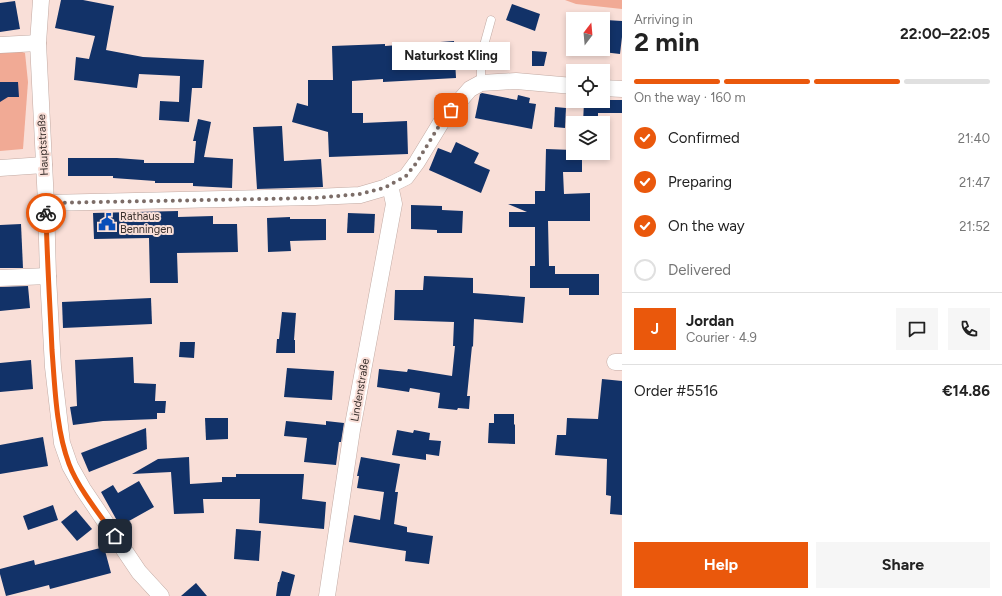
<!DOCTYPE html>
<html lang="en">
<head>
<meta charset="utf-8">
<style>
	body { margin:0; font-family:Figtree,sans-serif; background:#f6f6f6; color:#222; height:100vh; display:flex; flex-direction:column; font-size:15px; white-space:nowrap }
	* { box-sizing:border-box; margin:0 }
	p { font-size:13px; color:#767676 }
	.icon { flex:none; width:22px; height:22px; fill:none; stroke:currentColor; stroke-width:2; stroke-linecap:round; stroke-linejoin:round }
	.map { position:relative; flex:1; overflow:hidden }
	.sheet { display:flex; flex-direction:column; background:#fff; width:380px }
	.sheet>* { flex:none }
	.needle { width:26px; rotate:16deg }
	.tools { position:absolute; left:566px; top:12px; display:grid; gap:8px }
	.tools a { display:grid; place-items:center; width:44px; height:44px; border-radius:0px; background:#fff; box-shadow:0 2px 6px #0003; font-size:20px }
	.pin { position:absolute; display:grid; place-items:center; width:34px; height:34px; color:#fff; margin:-17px; border-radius:8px; box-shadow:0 2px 6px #0006 }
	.courier { position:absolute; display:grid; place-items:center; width:40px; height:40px; margin:-20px; border:3px solid #ea580c; border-radius:50%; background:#fff; color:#222; box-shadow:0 1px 5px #0007 }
	.bubble { position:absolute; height:28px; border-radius:0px; background:#fff; box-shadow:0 2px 6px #0003; font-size:13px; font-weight:700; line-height:28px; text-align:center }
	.head em { font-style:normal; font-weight:700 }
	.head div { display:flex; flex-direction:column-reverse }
	.head { display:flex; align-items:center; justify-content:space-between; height:68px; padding:0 12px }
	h1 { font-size:26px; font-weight:700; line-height:30px }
	.bar { display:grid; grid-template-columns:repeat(4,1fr); gap:6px 4px; align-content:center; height:48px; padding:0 12px }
	.bar i { height:5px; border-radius:3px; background:#e0e0e0 }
	.bar .selected { background:#ea580c }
	.bar p { grid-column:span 4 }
	.line { display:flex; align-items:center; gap:10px; padding:0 12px; border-top:1px solid #e0e0e0 }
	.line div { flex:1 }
	.round { display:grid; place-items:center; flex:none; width:42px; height:42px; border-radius:0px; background:#f6f6f6 }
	ol { padding:0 12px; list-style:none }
	li { display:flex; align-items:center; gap:12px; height:44px }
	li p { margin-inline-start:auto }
	li .icon { padding:4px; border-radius:50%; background:#ea580c; color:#fff; stroke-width:4 }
	li:last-child { color:#767676 }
	li i { width:22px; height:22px; border:2px solid #e0e0e0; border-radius:50% }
	.button { display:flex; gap:8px; margin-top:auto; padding:8px 12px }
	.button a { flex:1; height:46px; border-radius:0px; background:#ea580c; color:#fff; font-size:16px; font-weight:700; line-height:46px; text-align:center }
	.button a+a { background:#f6f6f6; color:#222 }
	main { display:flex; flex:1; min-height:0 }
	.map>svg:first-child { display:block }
	.green { fill:#f1aa95 }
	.building { fill:#123268 }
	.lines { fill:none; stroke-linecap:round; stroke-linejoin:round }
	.service-casing { stroke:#c2aaa3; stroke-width:9 }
	.minor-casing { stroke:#c2aaa3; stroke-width:17 }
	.service { stroke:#fff; stroke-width:8 }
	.minor { stroke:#fff; stroke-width:16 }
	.done { stroke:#7c6d68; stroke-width:4; stroke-dasharray:0 7.2 }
	.route { stroke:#ea580c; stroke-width:5 }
	.labels { text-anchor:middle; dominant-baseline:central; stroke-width:4; stroke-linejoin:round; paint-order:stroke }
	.street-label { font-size:11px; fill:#382f2c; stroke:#f9dfd8 }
	.poi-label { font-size:11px; fill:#382f2c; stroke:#f9dfd8; text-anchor:start }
</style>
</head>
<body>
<main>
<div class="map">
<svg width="622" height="596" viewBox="0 0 622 596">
	<rect width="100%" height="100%" fill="#f9dfd8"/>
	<g class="green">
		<polygon points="565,0 622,0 622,9 576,4"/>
		<polygon points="0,46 5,46 25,53 28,82 23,149 0,151"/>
	</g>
	<g class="building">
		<polygon points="61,0 83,0 114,6 106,50 143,57 204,60 202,88 192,88 189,122 159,120 160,101 179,102 180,76 139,74 137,88 74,80 76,57 89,59 95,36 55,28"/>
		<polygon points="15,1 20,29 0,32 0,3"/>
		<polygon points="512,4 540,14 535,31 506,20"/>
		<polygon points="606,20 622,21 622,37 620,54 603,52 603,27 605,27"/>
		<polygon points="454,41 456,78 383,82 383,79 352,81 352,113 363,113 363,123 407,121 408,154 329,157 328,132 292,122 297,103 308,106 308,80 333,80 332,46 385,44 385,46"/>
		<polygon points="532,51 547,52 544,66 532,66"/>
		<polygon points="0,82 18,82 19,97 8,97 0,102"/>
		<polygon points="482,93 517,100 518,95 530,98 529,103 536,104 532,129 475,118 480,94"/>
		<polygon points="607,100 622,100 622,113 598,113 598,123 583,123 584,102 607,103"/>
		<polygon points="555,107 566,108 565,128 554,127"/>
		<polygon points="198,119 211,122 204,157 233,159 232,188 193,186 193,183 155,183 155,181 113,178 113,176 68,176 68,158 117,158 144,160 144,163 194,163 196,141 193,141"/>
		<polygon points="282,126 284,161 321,159 323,187 257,189 253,127"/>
		<polygon points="456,142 479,153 474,163 490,170 481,193 429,170 438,148 451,153"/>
		<polygon points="546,149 573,150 573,153 582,153 582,172 563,172 564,194 590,193 590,221 548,221 549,266 555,266 555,274 599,274 599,295 569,295 569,288 530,288 530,266 535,266 535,227 509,227 509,212 527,212 508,204 535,204 535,191 545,191"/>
		<polygon points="411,205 442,206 442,210 463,211 462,233 437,233 437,230 411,229"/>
		<polygon points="178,211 178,217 213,216 213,224 237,224 238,252 177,253 178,283 150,283 149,238 94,239 93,213"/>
		<polygon points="348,213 375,214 374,233 347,233"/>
		<polygon points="290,217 290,219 326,219 326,240 290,241 291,251 268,252 267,218"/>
		<polygon points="21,224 23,268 0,268 0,225"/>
		<polygon points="424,276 473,278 473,293 525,297 523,323 474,319 473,347 472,346 467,396 470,396 469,409 458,408 457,410 438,408 440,393 410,388 409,392 377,387 379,369 407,372 408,369 452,376 455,346 453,346 454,322 394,320 395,290 423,290"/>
		<polygon points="28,286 30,308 0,311 0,287"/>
		<polygon points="151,298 152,324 63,328 62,302"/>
		<polygon points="282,312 296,313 294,340 295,340 295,353 276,353 277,339 279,339"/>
		<polygon points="180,342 195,342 194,358 179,357"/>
		<polygon points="133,357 134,383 156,384 155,401 166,401 165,413 157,413 157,419 103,421 73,425 70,407 77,406 75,360"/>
		<polygon points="31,360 33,389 0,392 0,363"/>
		<polygon points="287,368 334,371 332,400 284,397"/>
		<polygon points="602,379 622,381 622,515 610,514 611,496 606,495 607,459 555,455 557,435 566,435 567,418 598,419"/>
		<polygon points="494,414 514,414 514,424 515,425 515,444 488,443 489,423 494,423"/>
		<polygon points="205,418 228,418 228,439 206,440"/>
		<polygon points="286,421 326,425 326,421 344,423 341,442 339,442 336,465 304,462 307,438 284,436"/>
		<polygon points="146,428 147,449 89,472 81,453"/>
		<polygon points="397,430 413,433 414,430 430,433 429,440 441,441 439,456 426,454 426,460 392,455"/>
		<polygon points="43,437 48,466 0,474 0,445"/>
		<polygon points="189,457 190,484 222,482 222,477 236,477 236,474 304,474 302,499 326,502 324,529 259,523 260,499 203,499 204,513 174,514 171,472 132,474 158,459"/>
		<polygon points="361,457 400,464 395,492 398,492 394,524 407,527 407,532 433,536 429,564 405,561 406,551 349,542 354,515 380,520 384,492 357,488 359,476 357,476"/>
		<polygon points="139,481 154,507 120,526 101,492 113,485 118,493"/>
		<polygon points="53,505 58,520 28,530 23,516"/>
		<polygon points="76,510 92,529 77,541 61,522"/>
		<polygon points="236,529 261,531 259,561 234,559"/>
		<polygon points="104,547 111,573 50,589 49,585 6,596 0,574 0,569 34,560 35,565"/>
		<polygon points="282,571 295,575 290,596 276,596 278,582 279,582"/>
		<polygon points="196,583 207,596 181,596"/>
	</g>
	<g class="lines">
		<g class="service-casing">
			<polyline id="service" points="481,83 481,56 491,20"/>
		</g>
		<g class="minor-casing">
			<g id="minor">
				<polyline points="41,0 38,43 46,203 48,276 53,367 62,443 70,466 83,489 139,572 161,596"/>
				<polyline points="0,45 38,43"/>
				<polyline points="603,88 622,89"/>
				<polyline points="0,168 44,165"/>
				<polyline points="46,203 315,197 360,195 384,188 406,177 417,162 442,121 470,89 481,83 516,81 573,86"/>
				<polyline points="0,278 48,276"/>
				<polyline points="615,362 622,362"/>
				<polyline points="327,596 352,430 394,204 390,185"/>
			</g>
		</g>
		<use href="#service" class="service"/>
		<use href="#minor" class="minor"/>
	</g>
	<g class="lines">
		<polyline class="done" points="46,213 46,203 315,198 360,194 384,188 406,176 417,162 442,121 451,110"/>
		<path class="route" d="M46,213C47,259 50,305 52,350C55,388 56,429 69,464C78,488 100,515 115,536"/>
	</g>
	<defs>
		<g id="civic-bare" transform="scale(1.38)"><path d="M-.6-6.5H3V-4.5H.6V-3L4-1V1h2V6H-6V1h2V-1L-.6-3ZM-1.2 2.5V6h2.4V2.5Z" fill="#094eb9" stroke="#f9dfd8" stroke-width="2.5" paint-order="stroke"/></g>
	</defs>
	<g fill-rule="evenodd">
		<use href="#civic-bare" x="107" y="222"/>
	</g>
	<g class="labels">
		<g class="street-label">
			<text transform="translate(43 145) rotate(-93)">Hauptstraße</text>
			<text transform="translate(360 390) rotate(-80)">Lindenstraße</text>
		</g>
		<g class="poi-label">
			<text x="120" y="216">Rathaus<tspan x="120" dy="13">Benningen</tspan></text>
		</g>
	</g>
</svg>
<div class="tools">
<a><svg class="needle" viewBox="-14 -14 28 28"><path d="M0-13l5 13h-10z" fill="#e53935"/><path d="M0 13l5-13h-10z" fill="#767676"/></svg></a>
<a><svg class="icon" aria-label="locate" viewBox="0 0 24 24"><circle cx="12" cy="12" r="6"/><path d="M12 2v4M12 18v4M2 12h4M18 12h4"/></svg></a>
<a><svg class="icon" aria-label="layers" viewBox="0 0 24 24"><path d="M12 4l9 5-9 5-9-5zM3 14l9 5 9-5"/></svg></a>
</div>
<div class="pin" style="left:451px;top:110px;background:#ea580c"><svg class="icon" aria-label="bag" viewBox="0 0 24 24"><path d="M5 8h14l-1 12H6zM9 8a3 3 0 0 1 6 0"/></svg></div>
<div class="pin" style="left:115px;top:536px;background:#1f2937"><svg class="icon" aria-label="home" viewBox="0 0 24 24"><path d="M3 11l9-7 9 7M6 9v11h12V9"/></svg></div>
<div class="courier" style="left:46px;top:213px"><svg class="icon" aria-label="bike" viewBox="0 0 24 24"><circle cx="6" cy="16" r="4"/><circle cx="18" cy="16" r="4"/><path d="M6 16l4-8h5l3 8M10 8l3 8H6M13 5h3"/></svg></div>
<div class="bubble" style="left:392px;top:42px;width:118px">Naturkost Kling</div>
</div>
<section class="sheet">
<div class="head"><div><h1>2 min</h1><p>Arriving in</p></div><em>22:00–22:05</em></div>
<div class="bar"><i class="selected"></i><i class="selected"></i><i class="selected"></i><i></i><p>On the way · 160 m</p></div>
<ol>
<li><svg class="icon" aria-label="check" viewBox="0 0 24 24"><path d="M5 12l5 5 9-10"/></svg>Confirmed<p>21:40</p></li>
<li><svg class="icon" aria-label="check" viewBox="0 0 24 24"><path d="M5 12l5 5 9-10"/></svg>Preparing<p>21:47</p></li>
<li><svg class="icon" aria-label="check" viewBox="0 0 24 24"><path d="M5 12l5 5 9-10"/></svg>On the way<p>21:52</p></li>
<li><i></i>Delivered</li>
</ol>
<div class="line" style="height:72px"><b class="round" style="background:#ea580c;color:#fff">J</b><div><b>Jordan</b><p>Courier · 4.9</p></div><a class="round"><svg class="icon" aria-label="chat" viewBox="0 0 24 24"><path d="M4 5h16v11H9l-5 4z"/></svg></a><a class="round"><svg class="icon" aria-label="phone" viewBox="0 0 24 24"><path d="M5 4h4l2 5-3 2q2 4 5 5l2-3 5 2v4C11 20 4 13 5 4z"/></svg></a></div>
<div class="line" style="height:52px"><div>Order #5516</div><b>€14.86</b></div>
<div class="button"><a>Help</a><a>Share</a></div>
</section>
</main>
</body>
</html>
